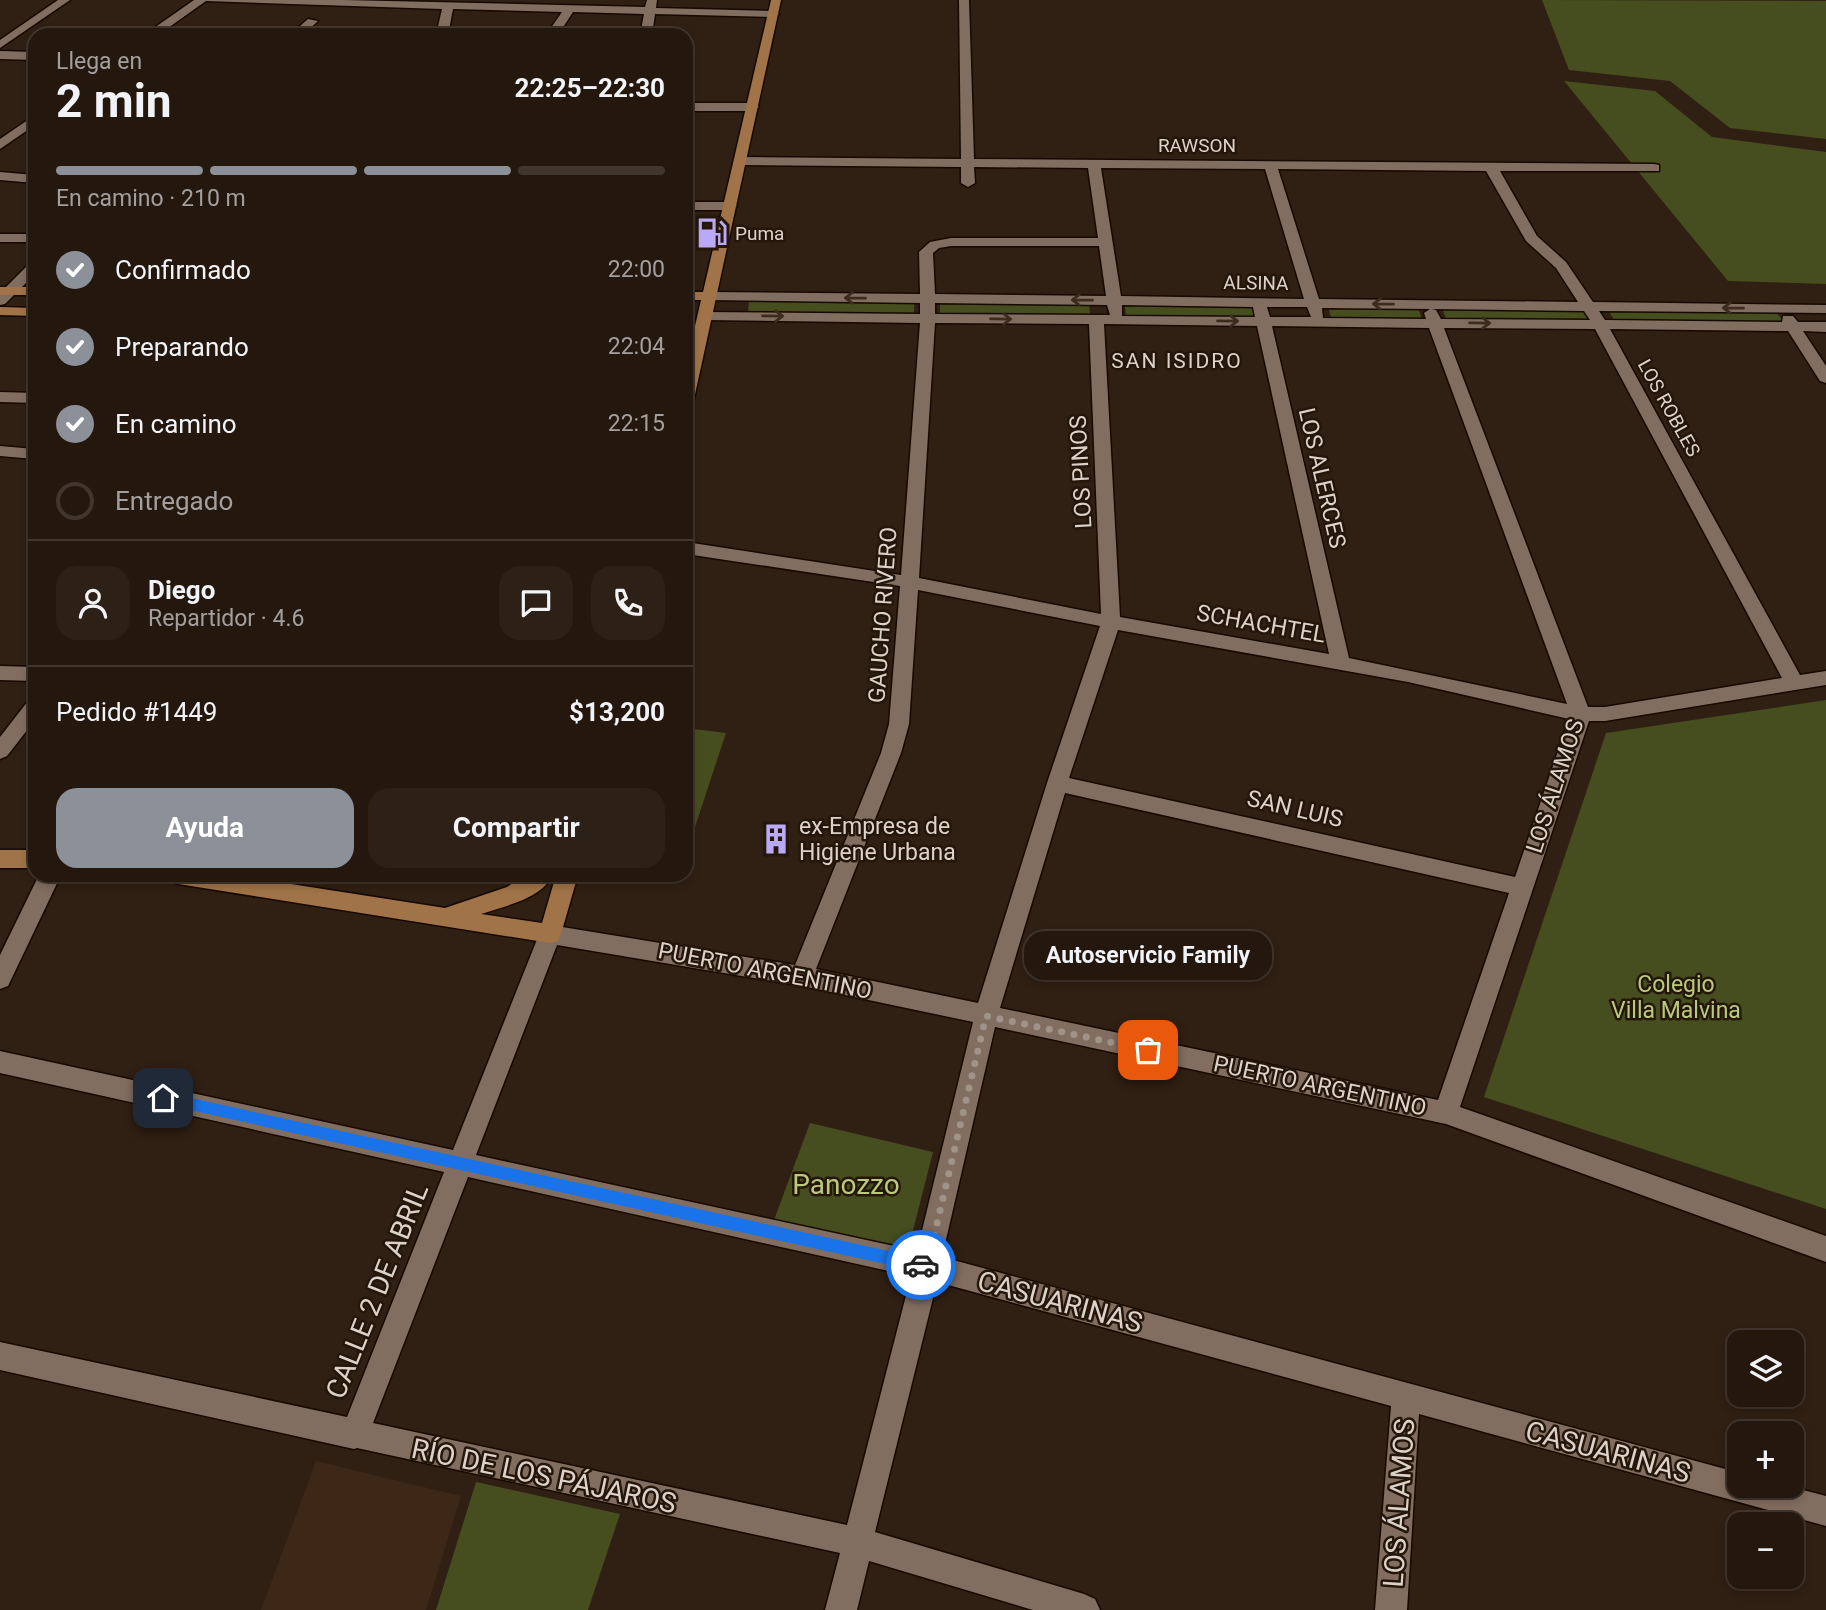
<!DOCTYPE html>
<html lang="es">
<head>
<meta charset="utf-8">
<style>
	body { margin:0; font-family:Roboto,sans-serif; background:#2c2017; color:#f1f3f6; height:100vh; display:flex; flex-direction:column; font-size:26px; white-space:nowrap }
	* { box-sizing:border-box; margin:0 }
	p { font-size:23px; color:#a39f9e }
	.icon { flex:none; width:38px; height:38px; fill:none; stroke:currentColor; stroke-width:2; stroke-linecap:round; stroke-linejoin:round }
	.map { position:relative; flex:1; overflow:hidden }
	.side { position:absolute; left:28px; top:28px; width:665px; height:854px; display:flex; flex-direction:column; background:#24170e; border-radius:21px; box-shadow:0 4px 10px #0003,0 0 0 2px #41362e }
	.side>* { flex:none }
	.buttons { position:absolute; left:1727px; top:1330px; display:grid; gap:14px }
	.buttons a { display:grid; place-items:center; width:77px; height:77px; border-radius:14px; background:#24170e; box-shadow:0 4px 10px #0003,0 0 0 2px #41362e; font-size:35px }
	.pin { position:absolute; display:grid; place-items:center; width:60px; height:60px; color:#fff; margin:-30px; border-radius:14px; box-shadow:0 4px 10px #0006 }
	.courier { position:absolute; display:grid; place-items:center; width:70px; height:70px; margin:-35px; border:5px solid #1a73e8; border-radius:50%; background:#fff; color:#222; box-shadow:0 2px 9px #0007 }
	.bubble { position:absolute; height:49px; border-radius:21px; background:#24170e; box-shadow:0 4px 10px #0003,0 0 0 2px #41362e; font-size:23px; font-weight:700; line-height:49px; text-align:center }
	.summary em { font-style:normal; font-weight:700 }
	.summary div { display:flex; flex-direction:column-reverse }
	.summary { display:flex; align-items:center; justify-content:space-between; height:119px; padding:0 28px }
	h1 { font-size:46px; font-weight:700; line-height:52px }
	.bar { display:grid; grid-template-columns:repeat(4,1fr); gap:10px 7px; align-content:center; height:84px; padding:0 28px }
	.bar i { height:9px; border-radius:5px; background:#41362e }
	.bar .on { background:#8c9099 }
	.bar p { grid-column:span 4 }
	.line { display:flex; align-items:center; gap:18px; padding:0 28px; border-top:2px solid #41362e }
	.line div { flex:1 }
	.round { display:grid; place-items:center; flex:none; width:74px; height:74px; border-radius:21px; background:#2c2017 }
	ol { padding:0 28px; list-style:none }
	li { display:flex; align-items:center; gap:21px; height:77px }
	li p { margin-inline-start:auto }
	li .icon { padding:7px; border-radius:50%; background:#8c9099; color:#fff; stroke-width:4 }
	li:last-child { color:#a39f9e }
	li i { width:38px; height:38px; border:4px solid #41362e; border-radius:50% }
	.cta { display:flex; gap:14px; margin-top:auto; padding:14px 28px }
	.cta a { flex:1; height:80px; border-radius:21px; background:#8c9099; color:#fff; font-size:28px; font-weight:700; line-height:80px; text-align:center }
	.cta a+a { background:#2c2017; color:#f1f3f6 }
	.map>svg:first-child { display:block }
	.built { fill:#3d2716 }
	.green { fill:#464e1f }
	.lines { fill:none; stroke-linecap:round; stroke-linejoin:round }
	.minor-casing { stroke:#170901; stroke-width:3 }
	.major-casing { stroke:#170901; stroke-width:3 }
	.minor { fill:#826e60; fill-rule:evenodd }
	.major { fill:#a07448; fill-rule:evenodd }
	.oneway { stroke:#3c2c20 }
	.route { fill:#1a73e8 }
	.done { stroke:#a0938a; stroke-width:7; stroke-dasharray:0 12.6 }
	.labels { text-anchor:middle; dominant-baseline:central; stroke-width:5; stroke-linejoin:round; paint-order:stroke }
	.far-street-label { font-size:19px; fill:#ddd2ca; stroke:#25160a }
	.far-poi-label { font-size:19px; fill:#ddd2ca; stroke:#25160a; text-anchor:start }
	.far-neighbourhood-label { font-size:21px; letter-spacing:2px; fill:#ddd2ca; stroke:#25160a }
	.street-label { font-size:23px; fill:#ddd2ca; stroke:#25160a }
	.poi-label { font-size:23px; fill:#ddd2ca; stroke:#25160a; text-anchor:start }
	.park-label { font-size:23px; fill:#baca7d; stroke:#25160a }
	.near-park-label { font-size:28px; fill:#baca7d; stroke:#25160a }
	.near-street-label { font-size:28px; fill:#ddd2ca; stroke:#25160a }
</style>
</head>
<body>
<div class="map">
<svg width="1826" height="1610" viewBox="0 0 1826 1610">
	<rect width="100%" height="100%" fill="#301f13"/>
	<polygon class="built" points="316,1461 461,1496 426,1610 261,1610"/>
	<g class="green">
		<polygon points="1542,0 1826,1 1826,139 1730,128 1670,81 1569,70"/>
		<polygon points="1564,81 1655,91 1712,137 1826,152 1826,284 1728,281"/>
		<polygon points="749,301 914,303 914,314 748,312"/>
		<polygon points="940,303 1089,305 1090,315 940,314"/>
		<polygon points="1125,306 1255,307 1258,318 1126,316"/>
		<polygon points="1328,307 1418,308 1422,319 1331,317"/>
		<polygon points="1442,308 1583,310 1589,321 1446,319"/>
		<polygon points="1608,310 1776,312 1784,322 1614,320"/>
		<polygon points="1826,700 1826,1209 1484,1097 1606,733"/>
		<polygon points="686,728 726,733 693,833 686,832"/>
		<polygon points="810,1123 933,1152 908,1250 774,1220"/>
		<polygon points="476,1482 620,1514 588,1610 436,1610"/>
	</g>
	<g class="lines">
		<g class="minor-casing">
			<g id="minor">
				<polygon points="58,0 70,0 0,48 0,40"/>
				<polygon points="194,0 343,0 645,7 647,0 657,0 656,8 773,11 779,14 773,17 655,14 652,35 640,35 644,14 573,12 558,35 546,35 562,12 453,9 448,35 436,35 442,9 206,1 158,35 144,35"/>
				<path d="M959,0H969L974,159L1654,164L1659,165V171H1500L1537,236L1566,262L1593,302L1826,305V313L1599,311L1605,320L1782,322L1783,316H1793L1798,322H1826V332L1803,331L1826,366V383L1820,381L1788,331L1610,329L1800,675L1826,671V685L1605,721H1589L1460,1107L1826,1236V1262L1446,1124L995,1027L942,1257L1740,1473V1486H1788L1826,1496V1526L1419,1414L1407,1610H1375L1391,1406L937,1282L875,1532L1084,1594L1095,1599L1100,1610H1033L869,1561L857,1610H825L840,1553L357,1448L354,1449L0,1370V1342L347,1417L444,1172L0,1073V1051L453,1150L542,927L550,925L795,965L881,753L889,724L900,586L686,554V542L901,575L920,323L705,320L698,316L705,312L920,314V303L709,300L702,296L709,292L920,294L919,252L930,242L951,238H1098L1088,168L974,167L975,183L968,187L961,183V167L740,165L734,161L740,157L961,159ZM1101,168L1265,169L1304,299L1121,296ZM1278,169L1486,171L1526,241L1556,268L1578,302L1319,299ZM951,246H1099L1106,296L935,294L933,253L939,248ZM935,303L1107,305L1110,315L935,314ZM1122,305L1253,307L1255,317L1122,316ZM1267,307H1307L1311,317H1270ZM1322,308L1430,309L1424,313L1426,319L1323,318ZM1432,309L1584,311L1590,320L1441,319L1436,310ZM935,323L1089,324L1101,614L919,578ZM1104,324L1257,326L1329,654L1120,617ZM1272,326L1429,328L1567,704L1349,658ZM1444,328L1595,329L1782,678L1605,707H1588ZM918,590L1100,626L1047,783L978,1003L816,969L901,753L909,724ZM1118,630L1408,682L1569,719L1515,877L1069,778ZM1065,793L1509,893L1438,1100L1000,1008ZM557,945L802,986L973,1022L917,1251L476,1155ZM468,1177L911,1276L847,1525L373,1423Z"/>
				<polygon points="308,19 318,21 303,35 290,35"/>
				<polygon points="0,51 35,52 35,60 0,59"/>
				<polygon points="686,103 753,103 759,107 753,111 686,111"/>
				<polygon points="35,115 35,125 0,149 0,139"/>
				<polygon points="0,172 35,175 35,183 0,180"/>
				<polygon points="686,202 730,202 737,206 730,210 686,210"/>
				<rect x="0" y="234" width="35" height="8"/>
				<polygon points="35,262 35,274 5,304 0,305 0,293 30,263"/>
				<polygon points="0,392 35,393 35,403 0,402"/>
				<polygon points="0,446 35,449 35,459 0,456"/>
				<polygon points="0,666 35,667 35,681 0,680"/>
				<polygon points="35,699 35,720 7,756 0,759 0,737 28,701"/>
				<polygon points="39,875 61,875 8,986 0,989 0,955"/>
			</g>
		</g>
		<g class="major-casing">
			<g id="major">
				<polygon points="771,0 781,0 694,399 686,404 686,365 701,300 686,300 686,292 703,292"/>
				<rect x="0" y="287" width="35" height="8"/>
				<polygon points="0,307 35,308 35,316 0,315"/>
				<rect x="0" y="850" width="35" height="18"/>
				<path d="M167,875H234L445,908L507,887L525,875H553C541,899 505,906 481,914L542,923L556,875H578L561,934L558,941L550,943L178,884L170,881Z"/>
			</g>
		</g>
		<use href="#minor" class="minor"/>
		<use href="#major" class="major"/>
	</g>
	<defs><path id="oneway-shaft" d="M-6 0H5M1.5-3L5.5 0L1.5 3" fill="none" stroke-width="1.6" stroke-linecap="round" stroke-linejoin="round" transform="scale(1.75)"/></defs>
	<g class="oneway">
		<use href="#oneway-shaft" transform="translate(855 298) rotate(-179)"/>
		<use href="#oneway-shaft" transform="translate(1082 300) rotate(-179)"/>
		<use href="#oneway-shaft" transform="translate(1383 304) rotate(-179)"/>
		<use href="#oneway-shaft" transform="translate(1733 308) rotate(-179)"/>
		<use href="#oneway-shaft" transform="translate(773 316) rotate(1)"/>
		<use href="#oneway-shaft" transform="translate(1001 319) rotate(1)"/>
		<use href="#oneway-shaft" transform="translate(1228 321) rotate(1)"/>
		<use href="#oneway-shaft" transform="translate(1480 323) rotate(1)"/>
	</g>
	<polygon class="route" points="163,1092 921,1258 928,1265 921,1272 163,1104 156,1098"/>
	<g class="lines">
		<polyline class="done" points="921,1265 927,1266 986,1016 1148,1050"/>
	</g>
	<defs>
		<g id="fuel-bare" transform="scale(2.415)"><path d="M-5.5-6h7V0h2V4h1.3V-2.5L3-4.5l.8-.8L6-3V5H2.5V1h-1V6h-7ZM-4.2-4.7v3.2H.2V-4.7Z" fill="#baaaf6" stroke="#25160a" stroke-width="2.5" paint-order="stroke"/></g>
		<g id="building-bare" transform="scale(2.415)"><path d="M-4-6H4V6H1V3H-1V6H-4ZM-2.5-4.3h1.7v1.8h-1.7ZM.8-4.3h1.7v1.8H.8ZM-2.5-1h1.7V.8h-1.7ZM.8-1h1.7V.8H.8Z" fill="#baaaf6" stroke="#25160a" stroke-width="2.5" paint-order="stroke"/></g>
	</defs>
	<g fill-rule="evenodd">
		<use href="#fuel-bare" x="712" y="233"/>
		<use href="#building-bare" x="776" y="839"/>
	</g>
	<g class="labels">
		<g class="far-street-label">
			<text x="1197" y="145">RAWSON</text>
			<text transform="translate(1256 283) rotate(1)">ALSINA</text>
			<text transform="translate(1669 408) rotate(61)">LOS ROBLES</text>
		</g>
		<g class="far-poi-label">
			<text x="735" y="233">Puma</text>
		</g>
		<g class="far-neighbourhood-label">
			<text x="1177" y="361">SAN ISIDRO</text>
		</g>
		<g class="street-label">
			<text transform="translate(1081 472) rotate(-93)">LOS PINOS</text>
			<text transform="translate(1322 478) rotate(77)">LOS ALERCES</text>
			<text transform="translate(883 615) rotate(-86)">GAUCHO RIVERO</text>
			<text transform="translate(1261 624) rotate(10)">SCHACHTEL</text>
			<text transform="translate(1555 786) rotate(-72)">LOS ÁLAMOS</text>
			<text transform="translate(1295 809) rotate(13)">SAN LUIS</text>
			<text transform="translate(765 971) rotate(11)">PUERTO ARGENTINO</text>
			<text transform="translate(1320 1086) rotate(12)">PUERTO ARGENTINO</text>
		</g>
		<g class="poi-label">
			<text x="799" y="826">ex-Empresa de<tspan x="799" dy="26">Higiene Urbana</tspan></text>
		</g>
		<g class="park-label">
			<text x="1676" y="984">Colegio<tspan x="1676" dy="26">Villa Malvina</tspan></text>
		</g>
		<g class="near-park-label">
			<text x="846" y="1184">Panozzo</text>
		</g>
		<g class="near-street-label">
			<text transform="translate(377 1291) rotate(-68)">CALLE 2 DE ABRIL</text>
			<text transform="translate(1060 1302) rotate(15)">CASUARINAS</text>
			<text transform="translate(1608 1452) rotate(15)">CASUARINAS</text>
			<text transform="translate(544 1476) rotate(12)">RÍO DE LOS PÁJAROS</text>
			<text transform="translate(1399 1503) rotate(-86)">LOS ÁLAMOS</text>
		</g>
	</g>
</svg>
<div class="buttons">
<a><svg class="icon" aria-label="layers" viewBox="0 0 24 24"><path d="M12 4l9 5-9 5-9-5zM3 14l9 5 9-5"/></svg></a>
<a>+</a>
<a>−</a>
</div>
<div class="pin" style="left:1148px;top:1050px;background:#ea580c"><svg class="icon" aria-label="bag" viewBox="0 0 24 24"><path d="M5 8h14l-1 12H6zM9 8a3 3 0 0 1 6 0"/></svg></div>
<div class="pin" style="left:163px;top:1098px;background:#1f2937"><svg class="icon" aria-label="home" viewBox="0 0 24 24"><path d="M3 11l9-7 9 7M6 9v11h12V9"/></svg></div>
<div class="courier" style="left:921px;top:1265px"><svg class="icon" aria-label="car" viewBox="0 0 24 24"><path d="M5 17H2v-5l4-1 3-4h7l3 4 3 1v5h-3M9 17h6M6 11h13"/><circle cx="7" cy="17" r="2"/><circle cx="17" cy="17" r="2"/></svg></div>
<div class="bubble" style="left:1024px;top:931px;width:248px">Autoservicio Family</div>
<section class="side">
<div class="summary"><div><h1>2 min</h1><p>Llega en</p></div><em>22:25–22:30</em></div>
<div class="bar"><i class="on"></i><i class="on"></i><i class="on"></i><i></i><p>En camino · 210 m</p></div>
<ol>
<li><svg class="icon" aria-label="check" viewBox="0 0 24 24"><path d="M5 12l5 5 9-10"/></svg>Confirmado<p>22:00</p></li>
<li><svg class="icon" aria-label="check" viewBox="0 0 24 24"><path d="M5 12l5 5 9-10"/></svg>Preparando<p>22:04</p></li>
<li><svg class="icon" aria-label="check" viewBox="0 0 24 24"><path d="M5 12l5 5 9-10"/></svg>En camino<p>22:15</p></li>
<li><i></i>Entregado</li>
</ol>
<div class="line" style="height:126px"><a class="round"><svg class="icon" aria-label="person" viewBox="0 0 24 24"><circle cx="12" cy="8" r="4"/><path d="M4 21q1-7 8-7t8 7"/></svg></a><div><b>Diego</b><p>Repartidor · 4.6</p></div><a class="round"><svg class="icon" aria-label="chat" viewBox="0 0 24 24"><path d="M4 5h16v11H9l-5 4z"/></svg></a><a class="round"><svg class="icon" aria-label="phone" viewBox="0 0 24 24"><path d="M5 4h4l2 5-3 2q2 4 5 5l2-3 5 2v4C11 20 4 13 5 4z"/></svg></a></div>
<div class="line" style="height:91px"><div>Pedido #1449</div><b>$13,200</b></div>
<div class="cta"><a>Ayuda</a><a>Compartir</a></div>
</section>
</div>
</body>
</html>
